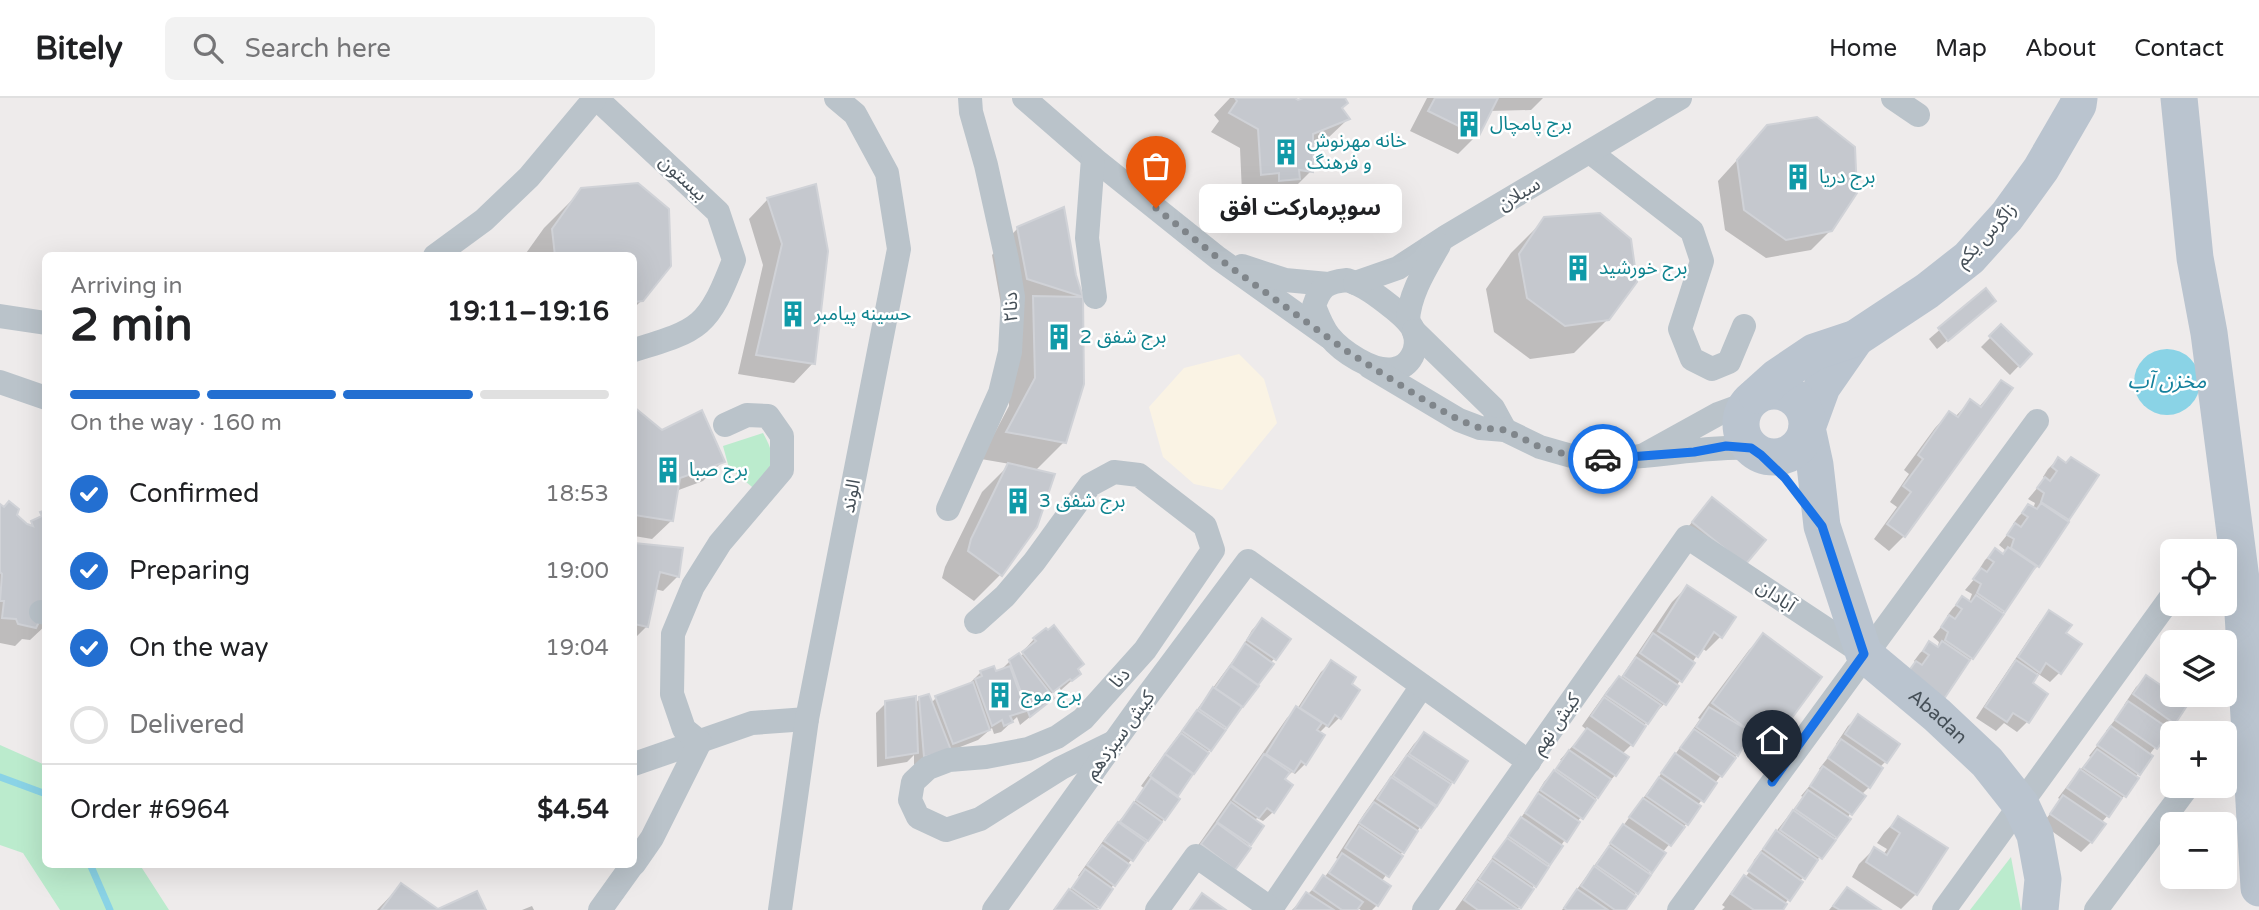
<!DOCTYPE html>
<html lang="en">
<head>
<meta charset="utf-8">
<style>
	body { margin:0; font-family:"Varela Round","Noto Sans Arabic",sans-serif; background:#f2f2f2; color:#202124; height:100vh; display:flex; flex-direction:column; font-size:26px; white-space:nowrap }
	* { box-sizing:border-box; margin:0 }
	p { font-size:23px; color:#757577 }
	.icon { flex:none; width:38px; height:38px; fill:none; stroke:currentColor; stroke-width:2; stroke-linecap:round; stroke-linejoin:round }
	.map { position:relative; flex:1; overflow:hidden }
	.details { position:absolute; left:42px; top:154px; width:595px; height:616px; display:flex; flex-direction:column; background:#fff; border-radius:10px; box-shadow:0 7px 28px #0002 }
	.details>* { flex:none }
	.tools { position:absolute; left:2160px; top:441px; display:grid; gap:14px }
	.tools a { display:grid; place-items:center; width:77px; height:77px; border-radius:10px; background:#fff; box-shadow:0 7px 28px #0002; font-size:35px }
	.pin { position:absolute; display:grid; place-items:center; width:60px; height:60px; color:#fff; margin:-72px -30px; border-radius:50% 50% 50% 0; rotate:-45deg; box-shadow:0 0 7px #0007 }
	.pin .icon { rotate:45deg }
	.courier { position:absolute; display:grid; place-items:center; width:70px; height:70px; margin:-35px; border:5px solid #1a73e8; border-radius:50%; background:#fff; color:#222; box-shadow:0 2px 9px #0007 }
	.bubble { position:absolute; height:49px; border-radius:10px; background:#fff; box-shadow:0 7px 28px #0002; font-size:23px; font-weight:700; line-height:49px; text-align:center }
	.overview em { font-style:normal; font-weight:700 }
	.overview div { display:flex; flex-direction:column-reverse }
	.overview { display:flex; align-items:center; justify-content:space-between; height:119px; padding:0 28px }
	h1 { font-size:46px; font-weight:700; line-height:52px }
	.bar { display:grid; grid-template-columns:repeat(4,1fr); gap:10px 7px; align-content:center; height:84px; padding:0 28px }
	.bar i { height:9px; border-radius:5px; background:#e0e0e0 }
	.bar .current { background:#236fd1 }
	.bar p { grid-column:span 4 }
	.line { display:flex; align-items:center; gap:18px; padding:0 28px; border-top:2px solid #e0e0e0 }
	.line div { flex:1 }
	ol { padding:0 28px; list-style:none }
	li { display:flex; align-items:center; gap:21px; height:77px }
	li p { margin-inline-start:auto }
	li .icon { padding:7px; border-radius:50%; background:#236fd1; color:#fff; stroke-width:4 }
	li:last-child { color:#757577 }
	li i { width:38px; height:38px; border:4px solid #e0e0e0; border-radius:50% }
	header { display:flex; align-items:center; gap:42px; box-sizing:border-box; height:98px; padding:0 35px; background:#fff; border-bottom:2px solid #e0e0e0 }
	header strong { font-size:33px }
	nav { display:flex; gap:38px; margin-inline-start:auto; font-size:24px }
	.search { width:490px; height:63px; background:#f2f2f2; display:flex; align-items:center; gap:18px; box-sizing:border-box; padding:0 24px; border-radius:10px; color:#757577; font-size:26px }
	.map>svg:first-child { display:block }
	.commercial { fill:#faf3e4 }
	.green { fill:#bbebcd }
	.water { fill:#8ad3e6 }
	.shadow { fill:#0003 }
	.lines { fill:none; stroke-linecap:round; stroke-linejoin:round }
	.stream { stroke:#8ad3e6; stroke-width:7 }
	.building { fill:#c5c8ce; stroke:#d0d2d7; stroke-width:2 }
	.minor { stroke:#bac3ca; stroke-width:24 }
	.secondary { stroke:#bac4cf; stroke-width:37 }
	.done { stroke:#80868b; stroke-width:7; stroke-dasharray:0 12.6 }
	.route { stroke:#1a73e8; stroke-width:9 }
	.labels { text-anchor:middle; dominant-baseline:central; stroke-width:5; stroke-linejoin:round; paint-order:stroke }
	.culture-label { font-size:19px; fill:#0d838f; stroke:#fff; text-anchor:start }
	.street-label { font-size:19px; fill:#454f57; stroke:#fff }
	.water-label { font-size:21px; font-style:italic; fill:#14809c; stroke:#fff }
</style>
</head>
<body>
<header>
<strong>Bitely</strong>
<div class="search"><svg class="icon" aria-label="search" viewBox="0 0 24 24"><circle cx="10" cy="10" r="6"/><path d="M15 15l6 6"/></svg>Search here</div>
<nav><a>Home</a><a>Map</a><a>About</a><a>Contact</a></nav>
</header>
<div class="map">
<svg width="2259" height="812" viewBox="0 0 2259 812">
	<rect width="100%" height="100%" fill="#eeebeb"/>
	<polygon class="commercial" points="1239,256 1264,281 1277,325 1222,392 1194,386 1163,359 1149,309 1184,270"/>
	<g class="green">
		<path d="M763,335C777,360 775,371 757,393L729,370L723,348Z"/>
		<polygon points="0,647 45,667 46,766 140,767 169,812 60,812 23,755 0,747"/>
		<polygon points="2011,759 2021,812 1970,812"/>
	</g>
	<circle class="water" cx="2167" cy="284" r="33"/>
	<g class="shadow">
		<polygon points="1230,0 1291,0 1298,4 1307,0 1343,0 1340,10 1348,21 1328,40 1312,47 1311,73 1292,92 1287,92 1279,100 1260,102 1261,93 1242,95 1240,50 1211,34 1219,23 1214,17"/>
		<polygon points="1427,0 1543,0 1531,12 1489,13 1477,37 1458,56 1410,33"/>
		<polygon points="1768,28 1831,132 1811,152 1766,160 1725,132 1718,83"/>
		<polygon points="638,86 642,202 634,210 634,158 524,158 544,130 582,92"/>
		<polygon points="814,89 813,265 794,285 738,276 763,167 749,121 768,101"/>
		<polygon points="1545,121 1608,221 1574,255 1530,261 1494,234 1486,191 1511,155"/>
		<polygon points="1018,130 1075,178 1081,199 1064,344 1035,373 1000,477 974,503 942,480 945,469 982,394 1010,366 981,361 1009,308 1007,226 1001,207 992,157"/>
		<polygon points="1985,193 1984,212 1937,251 1929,241"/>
		<polygon points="2001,229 2030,256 2010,277 1981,249"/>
		<polygon points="2001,284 1904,438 1889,453 1874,441 1897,409 1890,404 1909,376 1904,372 1935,330 1949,315 1955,319 1970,303 1979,309"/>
		<polygon points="634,311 662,334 722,364 703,383 676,393 672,422 652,441 634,438"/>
		<polygon points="2058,361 2066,366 2096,378 2038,468 2027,478 1972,560 1964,567 1906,575 1916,565 1914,563 1920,555 1930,546 1937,551 1939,544 1933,539 1949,519 1947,518 1953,510 1963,500 1969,504 1972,496 1965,492 1982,472 1980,470 1985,462 1995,452 2002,458 2004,456 2005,452 1999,447 2015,427 2013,426 2019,418 2029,408 2033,411 2035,405 2028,401 2045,381 2043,379 2048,371"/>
		<polygon points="0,409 29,428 46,414 46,527 30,542 22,541 15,548 0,545"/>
		<polygon points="1703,411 1744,466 1683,435"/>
		<polygon points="634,447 681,451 678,478 663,493 655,491 647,528 634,541"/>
		<polygon points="1687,489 1721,538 1706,553 1702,550 1664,606 1643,628 1632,646 1622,656 1615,677 1577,724 1517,812 1455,812 1533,703 1544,684 1550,677 1552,679 1563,662 1560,662 1587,632 1582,628 1609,590 1620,581 1672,504"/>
		<polygon points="2050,515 2060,574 2050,584 2037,575 2030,586 2046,596 2027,624 2017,634 2004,625 1996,633 1976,620 2040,524"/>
		<polygon points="1262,522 1274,561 1270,565 1272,566 1175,699 1164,721 1127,767 1096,812 1053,812 1080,779 1078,778 1108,736 1128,713 1144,690 1141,688 1240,553 1252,532"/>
		<polygon points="1764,538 1778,635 1764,649 1747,637 1737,657 1697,708 1686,726 1662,755 1624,812 1562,812 1687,640 1700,621 1698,620 1749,552"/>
		<polygon points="1034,541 1079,576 1061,592 1059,589 1049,597 1042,609 1020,627 1017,619 1001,634 994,636 992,630 978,642 914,667 914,657 907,664 877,669 876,615 886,605 915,606 920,600 931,605 936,600 972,586 971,584 981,574 1000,573 1010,563 1020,559 1026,553 1025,551"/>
		<polygon points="1331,565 1349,587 1357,592 1339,620 1329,630 1326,628 1319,635 1305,666 1295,676 1292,674 1283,682 1273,714 1263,723 1257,720 1254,723 1262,728 1249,746 1246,749 1192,756 1287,620 1297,611 1321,574"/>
		<polygon points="2146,580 2174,625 2149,657 2124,698 2101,725 2091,744 2081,754 2042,726 2061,702 2058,700 2071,683 2091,659 2089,658 2108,634 2106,633 2126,608 2124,607 2136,589"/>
		<polygon points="1858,619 1885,664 1879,670 1869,689 1861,697 1836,739 1800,783 1781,812 1722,812 1725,809 1722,807 1735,789 1742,780 1744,781 1756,765 1753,765 1754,762 1803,699 1801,698 1822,673 1819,671 1838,647 1836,646 1848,628"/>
		<polygon points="1424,636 1452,684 1381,784 1377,807 1372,812 1361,812 1356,809 1355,812 1292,812 1324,780 1338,761 1336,760 1364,716 1414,646"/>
		<polygon points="1898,720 1916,796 1901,811 1852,779 1859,766 1874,751 1883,757 1887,751 1877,745 1884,735"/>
		<polygon points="401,787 436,812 377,812"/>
		<polygon points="1847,791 1877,812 1829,812"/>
		<polygon points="532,808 534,812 522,812"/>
	</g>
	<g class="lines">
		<g class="stream">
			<polyline points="0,679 46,696"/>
			<polyline points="90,766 110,812"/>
		</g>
	</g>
	<g class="building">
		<polygon points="1235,0 1295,0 1298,2 1303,0 1345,0 1348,5 1342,10 1350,21 1313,36 1313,74 1299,72 1300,81 1279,83 1279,75 1261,77 1258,31 1229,15 1237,3"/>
		<polygon points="1435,0 1498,0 1479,38 1428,13"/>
		<polygon points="1817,19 1855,49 1857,95 1832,133 1786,142 1744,112 1737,62 1767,27"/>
		<polygon points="638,85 669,111 671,168 643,203 634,204 634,158 555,158 552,131 581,90"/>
		<polygon points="816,86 828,153 815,266 756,257 782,146 767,100"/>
		<polygon points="1064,109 1076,177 1083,199 1027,181 1017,129"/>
		<polygon points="1600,115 1631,141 1637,184 1609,222 1565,228 1527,200 1519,156 1544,119"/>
		<polygon points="1986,190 1996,203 1948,243 1938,230"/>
		<polygon points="1033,198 1083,199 1084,286 1066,345 1006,334 1035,280"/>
		<polygon points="2001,226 2032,256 2020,269 1989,238"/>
		<polygon points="2001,282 2013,290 1905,439 1887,426 1911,394 1903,388 1923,361 1918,357 1949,313 1958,319 1970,301 1981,309"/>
		<polygon points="634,309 662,332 702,312 725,364 680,380 673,423 634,417"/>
		<polygon points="2058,359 2066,365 2071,359 2099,377 2069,422 2041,404 2044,395 2037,390 2045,379 2050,383 2057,373 2052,369"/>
		<polygon points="1008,365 1055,376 1037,429 1002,478 968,453 971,441"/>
		<polygon points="1712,399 1766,442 1745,467 1692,424"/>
		<polygon points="9,403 19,411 17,417 27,426 33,428 31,423 42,418 40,414 46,412 46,522 40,522 36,530 18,526 16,521 2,520 4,503 0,503 2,476 0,474 0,406 4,409"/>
		<polygon points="2041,405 2069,424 2039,469 2011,450 2014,441 2007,437 2015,425 2021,429 2028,419 2022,415 2028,406 2037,411"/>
		<polygon points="634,445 683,450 679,479 660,474 648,529 634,526"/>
		<polygon points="2008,449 2036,468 2005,514 1977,495 1981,486 1973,481 1981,470 1987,474 1994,464 1988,460 1995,450 2003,456"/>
		<polygon points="1687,487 1736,519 1722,540 1714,534 1698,559 1658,533"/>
		<polygon points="1976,497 2004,516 1973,561 1945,542 1948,534 1941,529 1949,517 1955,521 1962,511 1956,507 1962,498 1971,504"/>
		<polygon points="2049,512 2072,527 2066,535 2082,546 2061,576 2046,565 2040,575 2018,559"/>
		<polygon points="1262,520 1291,541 1276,562 1247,542"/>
		<polygon points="1054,527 1084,566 1078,571 1081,576 1072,583 1070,581 1053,594 1022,554 1036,543 1033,540 1046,530 1048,532"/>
		<polygon points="1653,535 1695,565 1682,584 1640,555"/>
		<polygon points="1763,535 1822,579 1780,636 1760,621 1751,634 1712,605"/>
		<polygon points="1929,543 1938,549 1942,543 1970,562 1940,607 1908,574 1916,563 1922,567 1929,557 1923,553"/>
		<polygon points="1245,545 1274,566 1258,587 1231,567"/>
		<polygon points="1019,555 1054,600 1030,619 1009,562"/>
		<polygon points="1636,559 1679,588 1666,607 1623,578"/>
		<polygon points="1331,562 1356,579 1352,586 1360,592 1341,621 1335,617 1328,628 1300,610"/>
		<polygon points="2016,562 2038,577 2033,585 2048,596 2029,625 2013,615 2007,624 1985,609"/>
		<polygon points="994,568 996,573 1010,568 1026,613 1010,618 1013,624 1004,628 1002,622 992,628 975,581 982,578 980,573"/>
		<polygon points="1230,568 1259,588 1243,609 1215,590"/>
		<polygon points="2146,577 2188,606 2175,626 2133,596"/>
		<polygon points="1619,578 1661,607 1648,626 1605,597"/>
		<polygon points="973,584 990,632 953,646 935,598"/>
		<polygon points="1213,589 1242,609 1227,630 1199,611"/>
		<polygon points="929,596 951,652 924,659 919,599"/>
		<polygon points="916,598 918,655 886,660 885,603"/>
		<polygon points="1604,599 1646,628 1633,648 1591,618"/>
		<polygon points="2128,603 2171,632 2157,651 2115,622"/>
		<polygon points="1296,608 1322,625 1317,632 1325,637 1306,667 1301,663 1294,674 1266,656"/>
		<polygon points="1709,609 1751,634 1738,658 1696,629"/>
		<polygon points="1197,612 1226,632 1211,653 1182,633"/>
		<polygon points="1858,616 1900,646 1887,665 1845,636"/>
		<polygon points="2111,628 2153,658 2140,677 2097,647"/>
		<polygon points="1587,630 1629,659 1616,678 1573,649"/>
		<polygon points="1694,631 1736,660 1722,679 1680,650"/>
		<polygon points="1424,634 1468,663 1454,685 1409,656"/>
		<polygon points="1181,635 1209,655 1194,676 1165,656"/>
		<polygon points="1841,641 1883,670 1870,690 1828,660"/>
		<polygon points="2097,651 2139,680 2126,699 2083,670"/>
		<polygon points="1569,652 1611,681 1598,700 1556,671"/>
		<polygon points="1675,655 1717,685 1704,704 1661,675"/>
		<polygon points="1165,656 1193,676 1178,698 1150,678"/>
		<polygon points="1264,656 1290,674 1285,681 1293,687 1274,715 1267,710 1259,720 1233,702"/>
		<polygon points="1407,657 1451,686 1437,708 1393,678"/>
		<polygon points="1823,668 1866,698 1852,717 1810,688"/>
		<polygon points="2080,671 2122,700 2109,719 2067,690"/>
		<polygon points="1554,672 1596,702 1583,721 1540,692"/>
		<polygon points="1391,679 1436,709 1421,730 1377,701"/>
		<polygon points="1659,679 1701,708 1688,727 1646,698"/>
		<polygon points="1151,680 1180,701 1165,722 1136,702"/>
		<polygon points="1808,692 1851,721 1837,740 1795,711"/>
		<polygon points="1538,695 1580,724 1567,744 1525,715"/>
		<polygon points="2063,697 2106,726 2092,745 2050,716"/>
		<polygon points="1643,700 1685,729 1671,748 1629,719"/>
		<polygon points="1134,704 1162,724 1148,743 1120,724"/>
		<polygon points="1231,704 1264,728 1251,747 1217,724"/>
		<polygon points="1374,704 1418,733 1404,755 1359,725"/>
		<polygon points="1793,712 1836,742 1822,761 1780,732"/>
		<polygon points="1898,718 1948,750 1917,797 1866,764 1874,749 1887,757 1900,735 1891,729"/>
		<polygon points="1521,719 1563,748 1550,767 1508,738"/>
		<polygon points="1118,724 1146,744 1133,763 1104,743"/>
		<polygon points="1217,725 1251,750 1235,772 1201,746"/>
		<polygon points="1623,726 1666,755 1652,775 1610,745"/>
		<polygon points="1359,728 1403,758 1389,779 1345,750"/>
		<polygon points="1776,732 1818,762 1805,781 1763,751"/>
		<polygon points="1507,740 1549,769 1536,789 1493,759"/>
		<polygon points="1102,747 1130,767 1115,788 1087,767"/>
		<polygon points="1609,748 1651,777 1638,796 1596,767"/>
		<polygon points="1761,754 1803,784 1790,803 1748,773"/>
		<polygon points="1342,755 1391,788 1378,808 1329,775"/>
		<polygon points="1492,762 1534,791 1521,810 1479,781"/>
		<polygon points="1594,768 1636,798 1626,812 1615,812 1581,788"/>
		<polygon points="1085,771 1113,791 1100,810 1072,790"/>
		<polygon points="1323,777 1363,804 1357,812 1342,812 1313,792"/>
		<polygon points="1744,777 1787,806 1783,812 1754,812 1731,796"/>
		<polygon points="1477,783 1519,812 1478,812 1464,802"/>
		<polygon points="401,785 438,811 477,793 486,812 381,812"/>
		<polygon points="1847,789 1881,812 1840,812 1833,808"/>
		<polygon points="1069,791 1098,812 1054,812"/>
		<polygon points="1577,791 1608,812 1567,812 1564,810"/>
		<polygon points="1306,794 1334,812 1294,812"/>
		<polygon points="1202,795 1226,812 1190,812"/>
	</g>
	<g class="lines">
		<g class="minor">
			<path d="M596,0L718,114L734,162C708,229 701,232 634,252"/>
			<polyline points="1024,0 1093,60 1218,160 1329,239"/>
			<polyline points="1893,0 1918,17"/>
			<polyline points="1590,54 1692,133 1702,163 1680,231 1692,261 1712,271 1729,264 1744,228"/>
			<polyline points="1093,60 1087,140 1095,199"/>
			<polyline points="435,158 484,122 529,79 595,0"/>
			<polyline points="1242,168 1285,182 1328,186"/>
			<path d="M1347,182C1364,187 1379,199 1393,210C1401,217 1411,224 1414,234C1420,250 1410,269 1394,271C1373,275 1341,253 1329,238C1322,229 1318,218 1314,208C1320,189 1326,184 1347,182Z"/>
			<polyline points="1355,185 1398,170 1447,138 1680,0"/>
			<polyline points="0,218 46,225"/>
			<path d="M1408,223C1409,196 1426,170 1439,147"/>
			<polyline points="1414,233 1493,310 1505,332"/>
			<polyline points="1370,269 1459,322 1480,330 1505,332 1540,349 1589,363 1642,358"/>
			<polyline points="0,284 46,300"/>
			<path d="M1748,305L1718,316L1642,358C1678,355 1715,348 1751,350"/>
			<polyline points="948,411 1000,295 1010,254 1013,199 1007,162 986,67 971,14 970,0"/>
			<polyline points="41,514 46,515"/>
			<polyline points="976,524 1005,498 1034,464 1090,387 1114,374 1139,377 1205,428 1213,452 1145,552 1083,621 1057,639 1028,651 986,659 949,662 928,670 913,684 910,702 918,719 946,732 980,721 1061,670 1114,644"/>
			<polyline points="634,666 752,625 807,621"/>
			<polyline points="634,766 652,740 700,644 684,631 672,596 673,536 693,488 720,445 782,372 782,338 768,318 747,317 725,327"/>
			<polyline points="1271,811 1422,588"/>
			<polyline points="600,812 633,766"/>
			<polyline points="780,812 807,621 899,151 887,75 855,16 836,0"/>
			<polyline points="994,812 1148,597 1248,463 1529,664"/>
			<polyline points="1157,812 1196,758 1273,812"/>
			<polyline points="1424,812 1687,439 1864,556"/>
			<polyline points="1679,812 2037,323"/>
			<polyline points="1944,812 2171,499"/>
			<polyline points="2096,812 2188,688"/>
		</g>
		<g class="secondary">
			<polyline points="2179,0 2195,160 2209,235 2241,481 2259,790"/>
			<path id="s1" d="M1856,240L1822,289L1807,330L1815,367L1822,428L1864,556L1937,617L1987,664L2021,707L2035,737L2043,781L2040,812"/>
			<circle cx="1774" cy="326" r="33"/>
			<polyline points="1757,297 1777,279 1814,254 1856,240 1927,193 1969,160 2007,118 2041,71 2078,7 2079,0"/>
		</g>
	</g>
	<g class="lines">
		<polyline class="done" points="1156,110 1218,160 1348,254 1429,305 1459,322 1480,330 1505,332 1540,349 1589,363 1603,361"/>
		<polyline class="route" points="1603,361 1694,354 1726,348 1751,350 1761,357 1785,380 1822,428 1864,556 1772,684"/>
	</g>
	<defs>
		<g id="building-bare" transform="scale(2.1)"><path d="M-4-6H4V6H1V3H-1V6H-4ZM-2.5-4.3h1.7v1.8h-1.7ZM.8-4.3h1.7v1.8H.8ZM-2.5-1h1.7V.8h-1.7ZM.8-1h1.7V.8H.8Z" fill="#0f9aa8" stroke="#fff" stroke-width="2.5" paint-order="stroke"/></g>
	</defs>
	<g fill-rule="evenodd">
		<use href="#building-bare" x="1469" y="26"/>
		<use href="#building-bare" x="1286" y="54"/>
		<use href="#building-bare" x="1798" y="79"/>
		<use href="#building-bare" x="1578" y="170"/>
		<use href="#building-bare" x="793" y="216"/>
		<use href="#building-bare" x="1059" y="239"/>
		<use href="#building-bare" x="668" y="372"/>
		<use href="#building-bare" x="1018" y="403"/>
		<use href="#building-bare" x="1000" y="597"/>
	</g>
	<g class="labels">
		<g class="culture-label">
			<text x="1490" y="26">برج پامچال</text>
			<text x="1307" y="43">خانه مهرنوش<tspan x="1307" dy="22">و فرهنگ</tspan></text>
			<text x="1819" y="79">برج دریا</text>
			<text x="1599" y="170">برج خورشید</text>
			<text x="814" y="216">حسینه پیامبر</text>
			<text x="1080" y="239">برج شفق 2</text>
			<text x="689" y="372">برج صبا</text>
			<text x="1039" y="403">برج شفق 3</text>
			<text x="1021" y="597">برج موج</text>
		</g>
		<g class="street-label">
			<text transform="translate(683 80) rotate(43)">بیستون</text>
			<text transform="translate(1519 96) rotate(-31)">سبلان</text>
			<text transform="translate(1986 137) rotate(-47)">زاگرس یکم</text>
			<text transform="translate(1011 209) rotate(-91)">دنا۲</text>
			<text transform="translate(851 398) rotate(-79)">الوند</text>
			<text transform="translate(1776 498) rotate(34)">آبادان</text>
			<text transform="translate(1120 580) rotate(-48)">دنا</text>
			<text stroke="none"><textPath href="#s1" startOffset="434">Abadan</textPath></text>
			<text transform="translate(1556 626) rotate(-55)">کیش نهم</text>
			<text transform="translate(1120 637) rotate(-54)">کیش سیزدهم</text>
		</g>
		<g class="water-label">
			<text x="2167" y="283">مخزن آب</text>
		</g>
	</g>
</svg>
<div class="tools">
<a><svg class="icon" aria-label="locate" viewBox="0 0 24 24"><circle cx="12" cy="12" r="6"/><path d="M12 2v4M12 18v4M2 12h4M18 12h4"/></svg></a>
<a><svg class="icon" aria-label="layers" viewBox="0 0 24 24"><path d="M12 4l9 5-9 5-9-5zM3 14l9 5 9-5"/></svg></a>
<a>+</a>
<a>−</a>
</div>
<div class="pin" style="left:1156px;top:110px;background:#ea580c"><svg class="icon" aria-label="bag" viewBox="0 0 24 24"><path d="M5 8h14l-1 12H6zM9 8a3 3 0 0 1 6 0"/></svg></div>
<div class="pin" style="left:1772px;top:684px;background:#1f2937"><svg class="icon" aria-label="home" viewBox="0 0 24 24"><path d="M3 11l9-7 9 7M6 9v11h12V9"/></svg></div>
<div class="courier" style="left:1603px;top:361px"><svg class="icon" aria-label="car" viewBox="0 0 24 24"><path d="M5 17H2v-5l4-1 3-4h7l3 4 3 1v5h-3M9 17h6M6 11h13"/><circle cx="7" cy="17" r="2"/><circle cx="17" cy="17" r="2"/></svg></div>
<div class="bubble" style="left:1199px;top:86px;width:203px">سوپرمارکت افق</div>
<section class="details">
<div class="overview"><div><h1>2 min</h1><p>Arriving in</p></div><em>19:11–19:16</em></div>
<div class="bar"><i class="current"></i><i class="current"></i><i class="current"></i><i></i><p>On the way · 160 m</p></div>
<ol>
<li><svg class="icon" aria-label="check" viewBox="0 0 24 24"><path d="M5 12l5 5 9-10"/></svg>Confirmed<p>18:53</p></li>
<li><svg class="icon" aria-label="check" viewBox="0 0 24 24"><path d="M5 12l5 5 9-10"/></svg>Preparing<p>19:00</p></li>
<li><svg class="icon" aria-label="check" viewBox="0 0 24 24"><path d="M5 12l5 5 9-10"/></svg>On the way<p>19:04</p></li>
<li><i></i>Delivered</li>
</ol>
<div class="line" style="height:91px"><div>Order #6964</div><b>$4.54</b></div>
</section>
</div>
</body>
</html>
